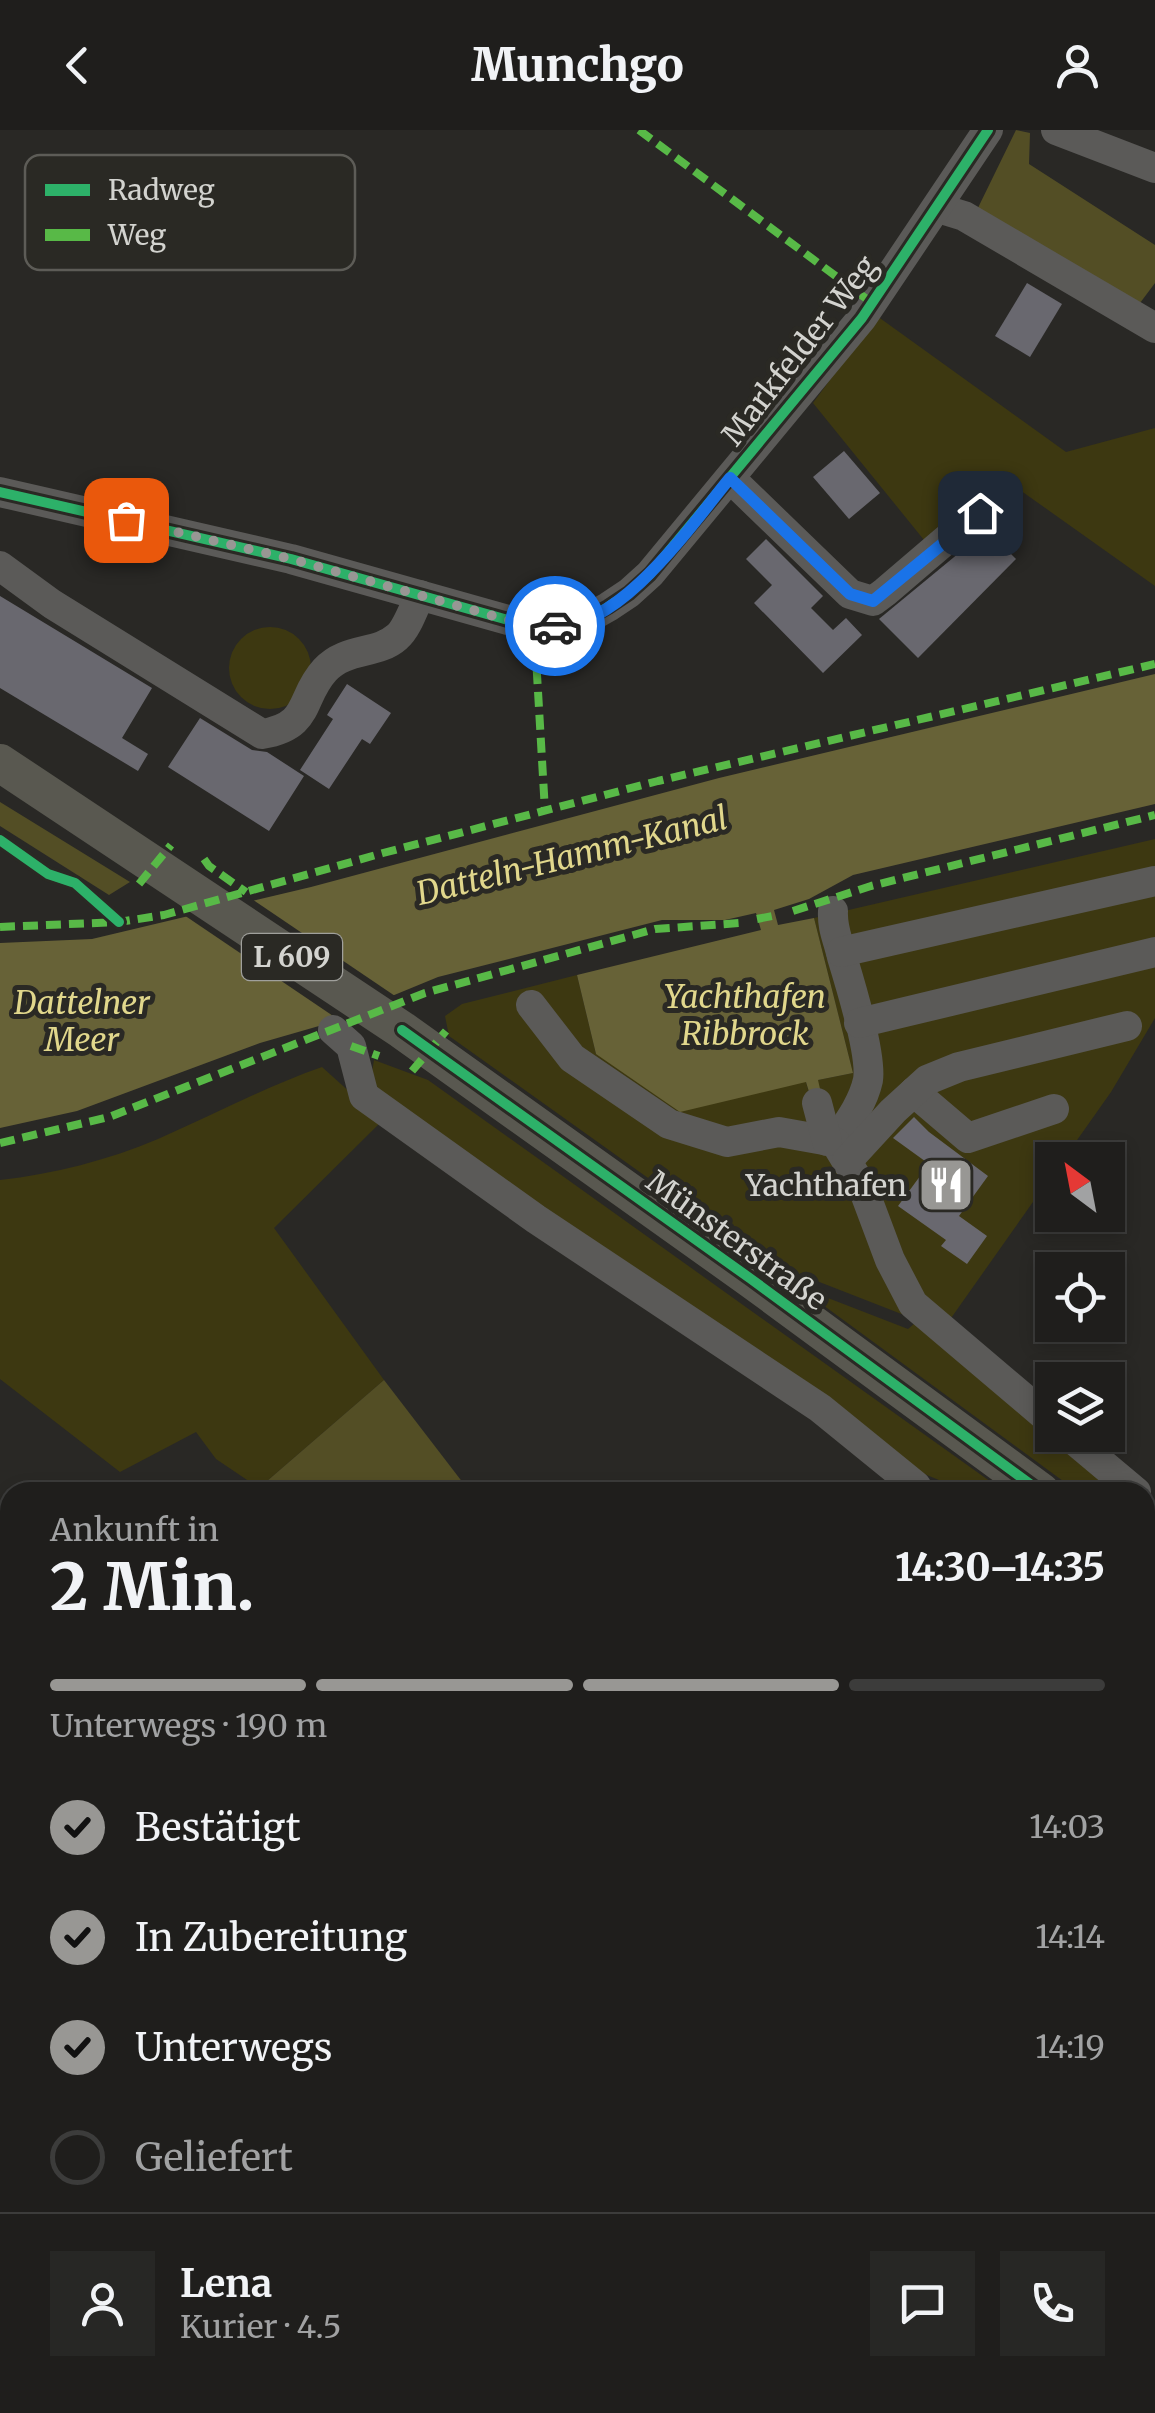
<!DOCTYPE html>
<html lang="de">
<head>
<meta charset="utf-8">
<style>
	body { margin:0; font-family:Merriweather,serif; background:#272725; color:#f1f3f6; height:100vh; display:flex; flex-direction:column; font-size:38px; white-space:nowrap }
	* { box-sizing:border-box; margin:0 }
	p { font-size:32px; color:#a1a2a3 }
	.icon { flex:none; width:55px; height:55px; fill:none; stroke:currentColor; stroke-width:2; stroke-linecap:round; stroke-linejoin:round }
	.map { position:relative; flex:1; overflow:hidden }
	.side { position:absolute; left:0px; top:1352px; width:1155px; height:932px; display:flex; flex-direction:column; background:#1f1e1c; border-radius:30px 30px 0 0; box-shadow:0 5px 15px #0003,0 0 0 2px #3c3c3b }
	.side>* { flex:none }
	.needle { width:65px; rotate:328deg }
	.fabs { position:absolute; left:1035px; top:1012px; display:grid; gap:20px }
	.fabs a { display:grid; place-items:center; width:90px; height:90px; border-radius:0px; background:#1f1e1c; box-shadow:0 5px 15px #0003,0 0 0 2px #3c3c3b; font-size:50px }
	.pin { position:absolute; display:grid; place-items:center; width:85px; height:85px; color:#fff; margin:-42px; border-radius:20px; box-shadow:0 5px 15px #0006 }
	.courier { position:absolute; display:grid; place-items:center; width:100px; height:100px; margin:-50px; border:8px solid #1a73e8; border-radius:50%; background:#fff; color:#222; box-shadow:0 2px 12px #0007 }
	.head em { font-style:normal; font-weight:800 }
	.head div { display:flex; flex-direction:column-reverse }
	.head { display:flex; align-items:center; justify-content:space-between; height:170px; padding:0 50px }
	h1 { font-size:65px; font-weight:800; line-height:75px }
	.bar { display:grid; grid-template-columns:repeat(4,1fr); gap:15px 10px; align-content:center; height:120px; padding:0 50px }
	.bar i { height:12px; border-radius:8px; background:#3c3c3b }
	.bar .on { background:#989794 }
	.bar p { grid-column:span 4 }
	.line { display:flex; align-items:center; gap:25px; padding:0 50px; border-top:2px solid #3c3c3b }
	.line div { flex:1 }
	.round { display:grid; place-items:center; flex:none; width:105px; height:105px; border-radius:0px; background:#272725 }
	ol { padding:0 50px; list-style:none }
	li { display:flex; align-items:center; gap:30px; height:110px }
	li p { margin-inline-start:auto }
	li .icon { padding:10px; border-radius:50%; background:#989794; color:#111; stroke-width:4 }
	li:last-child { color:#a1a2a3 }
	li i { width:55px; height:55px; border:5px solid #3c3c3b; border-radius:50% }
	header { display:flex; justify-content:space-between; align-items:center; height:130px; padding:0 50px; background:#1f1e1c; font-size:45px; font-weight:800 }
	.map>svg:first-child { display:block }
	.green { fill:#3d3811 }
	.forest { fill:#534e25 }
	.water { fill:#676237 }
	.pier { fill:#292825 }
	.building { fill:#69686f }
	.lines { fill:none; stroke-linecap:round; stroke-linejoin:round }
	.minor { stroke:#5b5a58; stroke-width:30 }
	.major { stroke:#595850; stroke-width:38 }
	.quiet { stroke:#58b947; stroke-width:8; stroke-dasharray:15 8; stroke-linecap:butt }
	.cycleway-casing { stroke:#2a2924; stroke-width:16 }
	.cycleway { stroke:#2db169; stroke-width:10 }
	.done { stroke:#989794; stroke-width:10; stroke-dasharray:0 18 }
	.route { stroke:#1a73e8; stroke-width:12 }
	.labels { text-anchor:middle; dominant-baseline:central; stroke-width:10; stroke-linejoin:round; paint-order:stroke }
	.shield { fill:#2a2924; stroke:#a0a09c; stroke-width:2.5 }
	.shield-label { font-size:28px; font-weight:bold; fill:#d3d3cf }
	.street-label { font-size:30px; fill:#d3d3cf; stroke:#2a2924 }
	.poi-label { font-size:30px; fill:#d3d3cf; stroke:#2a2924; text-anchor:end }
	.water-label { font-size:32px; font-style:italic; fill:#e1d78c; stroke:#2a2924 }
	.key { fill:#2a2924; stroke:#5d5c57; stroke-width:2.5 }
	.key-label { font-size:28px; fill:#d3d3cf }
</style>
</head>
<body>
<header><svg class="icon" aria-label="back" viewBox="0 0 24 24"><path d="M15 5l-7 7 7 7"/></svg>Munchgo<svg class="icon" aria-label="person" viewBox="0 0 24 24"><circle cx="12" cy="8" r="4"/><path d="M4 21q1-7 8-7t8 7"/></svg></header>
<div class="map">
<svg width="1155" height="2283" viewBox="0 0 1155 2283">
	<rect width="100%" height="100%" fill="#292825"/>
	<g class="green">
		<polygon points="877,186 1066,322 1155,298 1155,456 996,343 924,410 813,273"/>
		<circle cx="270" cy="538" r="41"/>
		<polygon points="1155,709 1155,888 1111,962 1063,1030 1052,1030 1052,1045 937,1208 1120,1362 1078,1362 797,1156 908,1199 915,1193 904,1185 763,1130 449,906 445,886 462,874 577,845 596,924 806,952 812,974 818,950 853,943 814,788"/>
		<polygon points="374,930 428,950 1005,1362 968,1362 917,1341 370,954"/>
		<path d="M322,937L382,991L274,1098L384,1250L259,1358L216,1329L196,1302L120,1342L0,1249V1050C53,1044 109,1030 158,1009C213,985 265,957 322,937Z"/>
		<polygon points="10,1955 10,2087 0,2096 0,1964"/>
	</g>
	<g class="forest">
		<polygon points="1016,0 1030,3 1029,34 1155,115 1155,153 1137,177 973,88"/>
		<polygon points="0,672 130,752 109,765 0,696"/>
		<polygon points="384,1250 470,1362 262,1362 259,1358"/>
		<polygon points="0,1699 10,1705 10,1955 0,1964"/>
		<polygon points="10,2087 10,2275 71,2275 62,2283 0,2283 0,2096"/>
		<polygon points="1145,2209 1155,2214 1155,2283 955,2283 972,2275 1145,2275"/>
		<polygon points="462,2275 646,2275 636,2283 461,2283"/>
	</g>
	<polygon class="water" points="1155,544 1155,674 853,745 809,769 774,780 778,795 814,788 853,943 818,950 823,972 813,975 806,952 680,982 596,924 577,845 761,800 756,783 725,790 662,790 438,847 319,896 260,913 77,981 0,998 0,813 92,809 311,757 719,648"/>
	<polygon class="pier" points="249,767 398,868 342,892 181,783"/>
	<g class="building">
		<polygon points="1027,153 1062,174 1030,227 995,206"/>
		<polygon points="844,321 880,363 849,389 813,347"/>
		<polygon points="982,404 1001,414 1016,429 918,528 879,489"/>
		<polygon points="766,409 823,466 811,478 833,500 846,488 862,505 823,543 754,473 772,455 746,429"/>
		<polygon points="0,466 152,558 122,608 148,624 138,641 0,558"/>
		<polygon points="347,554 391,583 370,614 362,609 329,659 300,640 333,589 327,585"/>
		<polygon points="200,588 252,620 267,622 304,646 269,701 168,637"/>
		<polygon points="914,987 929,1002 988,1046 959,1086 987,1106 967,1134 941,1116 946,1110 898,1076 929,1034 893,1008"/>
	</g>
	<g class="lines">
		<g class="minor">
			<polyline points="1056,0 1155,38"/>
			<polyline points="938,78 964,86 1155,198"/>
			<polyline points="730,348 850,464 873,471 885,462 975,385 984,383 1004,396"/>
			<polyline points="0,362 291,429 508,490 561,497 585,490 608,477 629,463 650,444 862,188 988,0"/>
			<path d="M0,436L52,474L262,604C312,596 299,568 325,540C346,517 377,525 397,507C407,499 414,477 420,465"/>
			<path d="M833,781C832,799 838,809 842,827C850,853 872,925 868,950C863,973 848,993 835,1012"/>
			<polyline points="841,822 1155,751"/>
			<polyline points="531,875 572,928 669,994 727,1012 779,1002 835,1012 863,1058 890,1130 913,1174 1052,1292"/>
			<polyline points="859,893 1155,822"/>
			<polyline points="333,900 351,916 364,966 536,1089 820,1278 916,1356"/>
			<polyline points="914,962 968,1008 1054,979"/>
			<polyline points="817,973 827,1011"/>
			<polyline points="847,1031 893,981 927,950 959,937 1127,896"/>
			<polyline points="1068,1305 1136,1362"/>
			<polyline points="1145,1500 1155,1507"/>
			<polyline points="0,2153 10,2143"/>
		</g>
		<g class="major">
			<polyline points="0,633 402,900 751,1149 1041,1362"/>
			<polyline points="1145,1439 1155,1446"/>
		</g>
		<g class="quiet">
			<polyline points="639,0 872,173"/>
			<polyline points="534,493 545,681"/>
			<polyline points="204,729 209,736 246,762"/>
			<polyline points="139,754 171,715"/>
			<polyline points="793,781 871,756 1155,685"/>
			<polyline points="757,789 777,785"/>
			<polyline points="0,797 119,792 164,785 383,723 658,651 1155,534"/>
			<polyline points="351,916 379,926"/>
			<polyline points="412,941 446,901"/>
			<polyline points="0,1013 109,987 425,863 655,799 740,793"/>
			<polyline points="1145,2143 1155,2135"/>
			<polyline points="1145,2199 1155,2205"/>
		</g>
		<g class="cycleway-casing">
			<g id="cycleway">
				<polyline points="0,362 291,429 508,490 561,497 585,490 608,477 629,463 650,444 862,188 988,0"/>
				<polyline points="0,710 48,744 75,753 119,792"/>
				<polyline points="402,900 751,1149 1041,1362"/>
			</g>
		</g>
		<use href="#cycleway" class="cycleway"/>
	</g>
	<g class="lines">
		<polyline class="done" points="126,390 291,429 508,490 555,496"/>
		<path class="route" d="M555,496C621,498 692,394 730,348L850,464L873,471L980,383"/>
	</g>
	<defs>
		<g id="restaurant-square" transform="scale(2.875)"><rect x="-9" y="-9" width="18" height="18" rx="4" fill="#989794" stroke="#2a2924"/><path d="M-5-6h1v4h1v-4h1v4h1v-4h1v5L-1.5 .5V6h-2V.5L-5-1ZM5-6V6H3V1.5H1.5Q1.5-4 5-6Z" fill="#fff"/></g>
	</defs>
	<g fill-rule="evenodd">
		<use href="#restaurant-square" x="946" y="1055"/>
	</g>
	<g class="labels">
		<rect class="shield" x="242" y="804" width="100" height="46" rx="8"/>
		<g class="shield-label">
			<text x="292" y="827">L 609</text>
		</g>
		<g class="street-label">
			<text transform="translate(799 220) rotate(-52)">Markfelder Weg</text>
			<text transform="translate(737 1110) rotate(36)">Münsterstraße</text>
		</g>
		<g class="poi-label">
			<text x="907" y="1055">Yachthafen</text>
		</g>
		<g class="water-label">
			<text transform="translate(572 726) rotate(-14)">Datteln-Hamm-Kanal</text>
			<text x="745" y="867">Yachthafen<tspan x="745" dy="37">Ribbrock</tspan></text>
			<text x="82" y="873">Dattelner<tspan x="82" dy="37">Meer</tspan></text>
		</g>
	</g>
	<rect x="25" y="25" width="330" height="115" rx="15" class="key"/>
	<rect x="45" y="54" width="45" height="12" fill="#2db169"/>
	<rect x="45" y="99" width="45" height="12" fill="#58b947"/>
	<g class="key-label">
		<text x="108" y="70">Radweg</text>
		<text x="108" y="115">Weg</text>
	</g>
</svg>
<div class="fabs">
<a><svg class="needle" viewBox="-14 -14 28 28"><path d="M0-13l5 13h-10z" fill="#e53935"/><path d="M0 13l5-13h-10z" fill="#a1a2a3"/></svg></a>
<a><svg class="icon" aria-label="locate" viewBox="0 0 24 24"><circle cx="12" cy="12" r="6"/><path d="M12 2v4M12 18v4M2 12h4M18 12h4"/></svg></a>
<a><svg class="icon" aria-label="layers" viewBox="0 0 24 24"><path d="M12 4l9 5-9 5-9-5zM3 14l9 5 9-5"/></svg></a>
</div>
<div class="pin" style="left:126px;top:390px;background:#ea580c"><svg class="icon" aria-label="bag" viewBox="0 0 24 24"><path d="M5 8h14l-1 12H6zM9 8a3 3 0 0 1 6 0"/></svg></div>
<div class="pin" style="left:980px;top:383px;background:#1f2937"><svg class="icon" aria-label="home" viewBox="0 0 24 24"><path d="M3 11l9-7 9 7M6 9v11h12V9"/></svg></div>
<div class="courier" style="left:555px;top:496px"><svg class="icon" aria-label="car" viewBox="0 0 24 24"><path d="M5 17H2v-5l4-1 3-4h7l3 4 3 1v5h-3M9 17h6M6 11h13"/><circle cx="7" cy="17" r="2"/><circle cx="17" cy="17" r="2"/></svg></div>
<section class="side">
<div class="head"><div><h1>2 Min.</h1><p>Ankunft in</p></div><em>14:30–14:35</em></div>
<div class="bar"><i class="on"></i><i class="on"></i><i class="on"></i><i></i><p>Unterwegs · 190 m</p></div>
<ol>
<li><svg class="icon" aria-label="check" viewBox="0 0 24 24"><path d="M5 12l5 5 9-10"/></svg>Bestätigt<p>14:03</p></li>
<li><svg class="icon" aria-label="check" viewBox="0 0 24 24"><path d="M5 12l5 5 9-10"/></svg>In Zubereitung<p>14:14</p></li>
<li><svg class="icon" aria-label="check" viewBox="0 0 24 24"><path d="M5 12l5 5 9-10"/></svg>Unterwegs<p>14:19</p></li>
<li><i></i>Geliefert</li>
</ol>
<div class="line" style="height:180px"><a class="round"><svg class="icon" aria-label="person" viewBox="0 0 24 24"><circle cx="12" cy="8" r="4"/><path d="M4 21q1-7 8-7t8 7"/></svg></a><div><b>Lena</b><p>Kurier · 4.5</p></div><a class="round"><svg class="icon" aria-label="chat" viewBox="0 0 24 24"><path d="M4 5h16v11H9l-5 4z"/></svg></a><a class="round"><svg class="icon" aria-label="phone" viewBox="0 0 24 24"><path d="M5 4h4l2 5-3 2q2 4 5 5l2-3 5 2v4C11 20 4 13 5 4z"/></svg></a></div>
</section>
</div>
</body>
</html>
